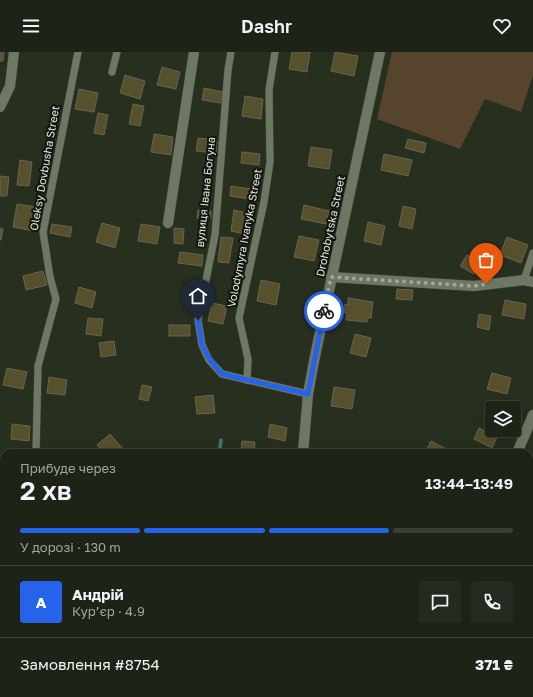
<!DOCTYPE html>
<html lang="uk">
<head>
<meta charset="utf-8">
<style>
	body { margin:0; font-family:"Golos Text",sans-serif; background:#252b20; color:#f1f3f6; height:100vh; display:flex; flex-direction:column; font-size:15px; white-space:nowrap }
	* { box-sizing:border-box; margin:0 }
	p { font-size:13px; color:#a0a4a1 }
	.icon { flex:none; width:22px; height:22px; fill:none; stroke:currentColor; stroke-width:2; stroke-linecap:round; stroke-linejoin:round }
	.map { position:relative; flex:1; overflow:hidden }
	.drawer { position:absolute; left:0px; top:397px; width:533px; height:248px; display:flex; flex-direction:column; background:#1d2317; border-radius:12px 12px 0 0; box-shadow:0 4px 16px #0002,0 0 0 1px #3b4036 }
	.drawer>* { flex:none }
	.buttons { position:absolute; left:485px; top:349px; display:grid; gap:8px }
	.buttons a { display:grid; place-items:center; width:36px; height:36px; border-radius:4px; background:#1d2317; box-shadow:0 4px 16px #0002,0 0 0 1px #3b4036; font-size:20px }
	.pin { position:absolute; display:grid; place-items:center; width:34px; height:34px; color:#fff; margin:-41px -17px; border-radius:50% 50% 50% 0; rotate:-45deg; box-shadow:0 0 4px #0007 }
	.pin .icon { rotate:45deg }
	.courier { position:absolute; display:grid; place-items:center; width:40px; height:40px; margin:-20px; border:3px solid #2563eb; border-radius:50%; background:#fff; color:#222; box-shadow:0 1px 5px #0007 }
	.headline em { font-style:normal; font-weight:600 }
	.headline div { display:flex; flex-direction:column-reverse }
	.headline { display:flex; align-items:center; justify-content:space-between; height:68px; padding:0 20px }
	h1 { font-size:26px; font-weight:600; line-height:30px }
	.bar { display:grid; grid-template-columns:repeat(4,1fr); gap:6px 4px; align-content:center; height:48px; padding:0 20px }
	.bar i { height:5px; border-radius:3px; background:#3b4036 }
	.bar .current { background:#2563eb }
	.bar p { grid-column:span 4 }
	.line { display:flex; align-items:center; gap:10px; padding:0 20px; border-top:1px solid #3b4036 }
	.line div { flex:1 }
	.round { display:grid; place-items:center; flex:none; width:42px; height:42px; border-radius:4px; background:#252b20 }
	header { display:flex; justify-content:space-between; align-items:center; height:52px; padding:0 20px; background:#1d2317; font-size:18px; font-weight:600 }
	.map>svg:first-child { display:block }
	.green { fill:#57442c }
	.lines { fill:none; stroke-linecap:round; stroke-linejoin:round }
	.stream { stroke:#43746f; stroke-width:3.5 }
	.building { fill:#56502c; stroke:#676451 }
	.lane-casing { stroke:#474d3f; stroke-width:8 }
	.street-casing { stroke:#474d3f; stroke-width:11 }
	.secondary-casing { stroke:#474d3f; stroke-width:11 }
	.lane { stroke:#6e7764; stroke-width:7 }
	.street { stroke:#6e7764; stroke-width:10 }
	.secondary { stroke:#6e7764; stroke-width:10 }
	.done { stroke:#a1a79a; stroke-width:4; stroke-dasharray:0 7.2 }
	.route { stroke:#2563eb; stroke-width:5 }
	.labels { text-anchor:middle; dominant-baseline:central; stroke-width:4; stroke-linejoin:round; paint-order:stroke }
	.street-label { font-size:11px; fill:#e2e7dd; stroke:#12160e }
</style>
</head>
<body>
<header><svg class="icon" aria-label="menu" viewBox="0 0 24 24"><path d="M4 6h16M4 12h16M4 18h16"/></svg>Dashr<svg class="icon" aria-label="heart" viewBox="0 0 24 24"><path d="M12 20l-8-8c-3-5 5-10 8-4 3-6 11-1 8 4z"/></svg></header>
<div class="map">
<svg width="533" height="645" viewBox="0 0 533 645">
	<rect width="100%" height="100%" fill="#272f1f"/>
	<g class="green">
		<polygon points="392,0 533,0 533,23 521,60 485,47 460,97 377,67"/>
		<polygon points="108,641 205,641 202,645 115,645"/>
		<polygon points="304,641 365,641 360,645 310,645"/>
	</g>
	<g class="lines">
		<g class="stream">
			<polyline points="221,388 220,395 221,401"/>
			<polyline points="300,641 305,645"/>
		</g>
	</g>
	<g class="building">
		<polygon points="0,0 4,0 3,9 0,9"/>
		<polygon points="292,0 310,0 307,20 289,17"/>
		<polygon points="335,0 358,4 354,24 331,19"/>
		<polygon points="162,15 180,20 176,37 157,33"/>
		<polygon points="125,23 145,29 140,47 120,41"/>
		<polygon points="204,36 223,40 221,51 202,48"/>
		<polygon points="79,37 98,41 94,60 75,57"/>
		<polygon points="245,44 263,47 261,67 242,64"/>
		<polygon points="133,52 144,54 140,74 129,72"/>
		<polygon points="98,61 108,63 104,83 94,81"/>
		<polygon points="154,82 173,85 171,103 151,100"/>
		<polygon points="198,86 217,88 216,101 196,99"/>
		<polygon points="408,87 426,91 424,101 405,96"/>
		<polygon points="311,95 332,98 329,117 308,114"/>
		<polygon points="242,100 260,102 259,113 241,111"/>
		<polygon points="384,102 412,108 408,124 381,118"/>
		<polygon points="20,108 32,110 29,134 17,133"/>
		<polygon points="0,124 9,125 7,144 0,144"/>
		<polygon points="231,134 251,137 250,147 230,144"/>
		<polygon points="17,152 37,155 33,179 13,175"/>
		<polygon points="304,153 329,159 326,172 301,167"/>
		<polygon points="403,154 416,157 412,177 399,174"/>
		<polygon points="198,158 211,159 211,166 197,166"/>
		<polygon points="234,158 252,162 250,174 245,173 244,182 231,179"/>
		<polygon points="368,170 385,174 381,193 364,189"/>
		<polygon points="102,171 120,176 115,196 96,190"/>
		<polygon points="52,172 72,175 70,185 50,181"/>
		<polygon points="141,172 160,175 157,192 138,189"/>
		<polygon points="0,176 3,177 1,188 0,188"/>
		<polygon points="174,176 184,177 183,192 174,191"/>
		<polygon points="299,184 319,188 314,209 294,205"/>
		<polygon points="221,185 233,186 229,211 218,210"/>
		<polygon points="507,185 528,193 521,211 500,203"/>
		<polygon points="180,200 203,203 202,214 178,211"/>
		<polygon points="467,203 481,211 474,222 460,214"/>
		<polygon points="43,219 47,233 26,238 23,224"/>
		<polygon points="261,228 280,232 276,253 257,249"/>
		<polygon points="79,235 96,240 92,256 75,251"/>
		<polygon points="397,237 413,238 412,248 396,247"/>
		<polygon points="348,246 373,250 371,266 368,266 367,270 346,268 347,261 344,261 345,252 348,253"/>
		<polygon points="505,248 526,252 524,267 502,263"/>
		<polygon points="212,251 227,254 223,272 208,269"/>
		<polygon points="479,262 491,264 489,278 477,275"/>
		<polygon points="88,266 103,267 101,284 86,282"/>
		<rect x="169" y="273" width="21" height="11"/>
		<polygon points="355,282 371,286 366,305 350,301"/>
		<polygon points="114,289 116,303 101,305 99,291"/>
		<polygon points="7,316 27,320 23,337 3,333"/>
		<polygon points="492,321 511,326 507,342 487,337"/>
		<polygon points="49,325 67,328 65,343 47,341"/>
		<polygon points="142,333 152,335 148,349 139,347"/>
		<polygon points="334,335 355,338 352,357 331,354"/>
		<polygon points="213,343 215,361 197,362 195,345"/>
		<polygon points="12,372 30,374 29,389 11,387"/>
		<polygon points="270,372 287,376 285,389 268,385"/>
		<polygon points="479,376 497,385 492,396 474,387"/>
		<polygon points="110,382 125,399 123,401 105,401 97,393"/>
		<polygon points="242,389 255,390 254,401 241,401"/>
		<polygon points="431,389 450,399 449,401 425,401"/>
		<polygon points="529,436 533,437 529,449"/>
		<polygon points="4,445 4,468 2,469 0,466 0,448"/>
		<polygon points="423,641 441,641 444,644 426,645"/>
	</g>
	<g class="lines">
		<g class="lane-casing">
			<g id="lane">
				<polyline points="231,0 228,18 215,183 198,268 202,293 209,308 222,322 308,342"/>
				<polyline points="112,20 117,0"/>
				<polyline points="524,228 533,201"/>
				<polyline points="247,328 248,307 239,266 264,150 270,110 269,38 275,0"/>
				<polyline points="36,401 38,314 56,247 50,225 43,180 78,0"/>
			</g>
		</g>
		<g class="street-casing">
			<g id="street">
				<polyline points="0,55 10,34 14,0"/>
				<polyline points="168,171 194,0"/>
				<polyline points="331,225 474,234 524,228 533,230"/>
				<polyline points="517,401 533,363"/>
				<polyline points="0,414 4,419"/>
				<polyline points="0,487 4,485"/>
				<polyline points="529,493 533,494"/>
				<polyline points="220,645 222,641"/>
			</g>
		</g>
		<g class="secondary-casing">
			<g id="secondary">
				<polyline points="303,401 308,342 315,304 380,0"/>
				<polyline points="383,641 385,645"/>
			</g>
		</g>
		<use href="#lane" class="lane"/>
		<use href="#street" class="street"/>
		<use href="#secondary" class="secondary"/>
	</g>
	<g class="lines">
		<polyline class="done" points="324,259 331,225 474,234 486,232"/>
		<polyline class="route" points="198,268 202,293 210,308 222,322 308,342 324,259"/>
	</g>
	<g class="labels">
		<g class="street-label">
			<text transform="translate(44 116) rotate(-80)">Oleksy Dovbusha Street</text>
			<text transform="translate(205 140) rotate(-84)">вулиця Івана Богуна</text>
			<text transform="translate(330 174) rotate(-78)">Drohobytska Street</text>
			<text transform="translate(244 186) rotate(-79)">Volodymyra Ivanyka Street</text>
		</g>
	</g>
</svg>
<div class="buttons">
<a><svg class="icon" aria-label="layers" viewBox="0 0 24 24"><path d="M12 4l9 5-9 5-9-5zM3 14l9 5 9-5"/></svg></a>
</div>
<div class="pin" style="left:486px;top:232px;background:#ea580c"><svg class="icon" aria-label="bag" viewBox="0 0 24 24"><path d="M5 8h14l-1 12H6zM9 8a3 3 0 0 1 6 0"/></svg></div>
<div class="pin" style="left:198px;top:268px;background:#1f2937"><svg class="icon" aria-label="home" viewBox="0 0 24 24"><path d="M3 11l9-7 9 7M6 9v11h12V9"/></svg></div>
<div class="courier" style="left:324px;top:259px"><svg class="icon" aria-label="bike" viewBox="0 0 24 24"><circle cx="6" cy="16" r="4"/><circle cx="18" cy="16" r="4"/><path d="M6 16l4-8h5l3 8M10 8l3 8H6M13 5h3"/></svg></div>
<section class="drawer">
<div class="headline"><div><h1>2 хв</h1><p>Прибуде через</p></div><em>13:44–13:49</em></div>
<div class="bar"><i class="current"></i><i class="current"></i><i class="current"></i><i></i><p>У дорозі · 130 m</p></div>
<div class="line" style="height:72px"><b class="round" style="background:#2563eb;color:#fff">А</b><div><b>Андрій</b><p>Кур’єр · 4.9</p></div><a class="round"><svg class="icon" aria-label="chat" viewBox="0 0 24 24"><path d="M4 5h16v11H9l-5 4z"/></svg></a><a class="round"><svg class="icon" aria-label="phone" viewBox="0 0 24 24"><path d="M5 4h4l2 5-3 2q2 4 5 5l2-3 5 2v4C11 20 4 13 5 4z"/></svg></a></div>
<div class="line" style="height:52px"><div>Замовлення #8754</div><b>371 ₴</b></div>
</section>
</div>
</body>
</html>
